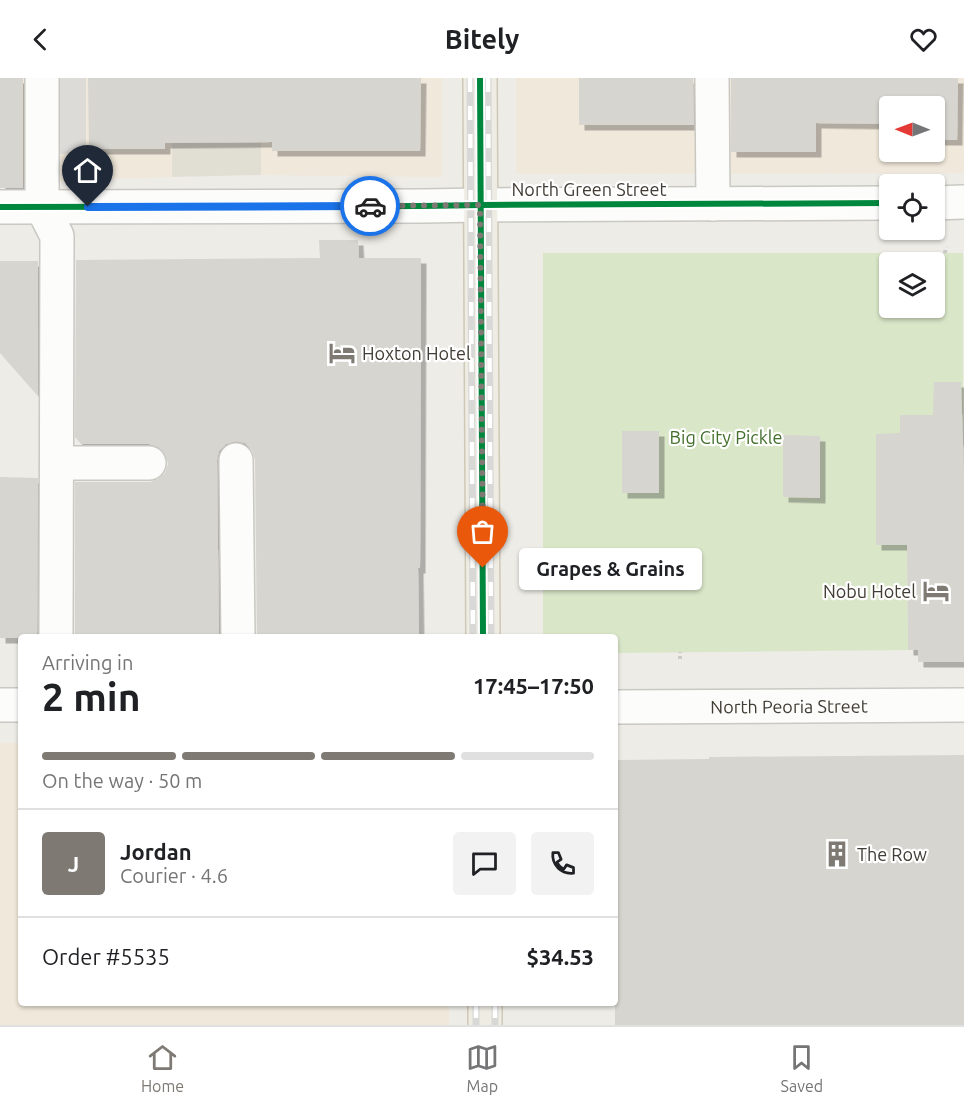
<!DOCTYPE html>
<html lang="en">
<head>
<meta charset="utf-8">
<style>
	body { margin:0; font-family:Ubuntu,sans-serif; background:#f2f2f2; color:#202124; height:100vh; display:flex; flex-direction:column; font-size:22px; white-space:nowrap }
	* { box-sizing:border-box; margin:0 }
	p { font-size:20px; color:#757577 }
	.icon { flex:none; width:33px; height:33px; fill:none; stroke:currentColor; stroke-width:2; stroke-linecap:round; stroke-linejoin:round }
	.map { position:relative; flex:1; overflow:hidden }
	.drawer { position:absolute; left:18px; top:556px; width:600px; height:372px; display:flex; flex-direction:column; background:#fff; border-radius:6px; box-shadow:0 2px 4px #0004 }
	.drawer>* { flex:none }
	.needle { width:39px; rotate:271deg }
	.fabs { position:absolute; left:879px; top:18px; display:grid; gap:12px }
	.fabs a { display:grid; place-items:center; width:66px; height:66px; border-radius:6px; background:#fff; box-shadow:0 2px 4px #0004; font-size:30px }
	.pin { position:absolute; display:grid; place-items:center; width:51px; height:51px; color:#fff; margin:-62px -26px; border-radius:50% 50% 50% 0; rotate:-45deg; box-shadow:0 0 6px #0007 }
	.pin .icon { rotate:45deg }
	.courier { position:absolute; display:grid; place-items:center; width:60px; height:60px; margin:-30px; border:4px solid #1a73e8; border-radius:50%; background:#fff; color:#222; box-shadow:0 2px 8px #0007 }
	.bubble { position:absolute; height:42px; border-radius:6px; background:#fff; box-shadow:0 2px 4px #0004; font-size:20px; font-weight:600; line-height:42px; text-align:center }
	.head em { font-style:normal; font-weight:600 }
	.head div { display:flex; flex-direction:column-reverse }
	.head { display:flex; align-items:center; justify-content:space-between; height:102px; padding:0 24px }
	h1 { font-size:39px; font-weight:600; line-height:45px }
	.bar { display:grid; grid-template-columns:repeat(4,1fr); gap:9px 6px; align-content:center; height:72px; padding:0 24px }
	.bar i { height:8px; border-radius:4px; background:#e0e0e0 }
	.bar .current { background:#7e7a73 }
	.bar p { grid-column:span 4 }
	.line { display:flex; align-items:center; gap:15px; padding:0 24px; border-top:2px solid #e0e0e0 }
	.line div { flex:1 }
	.round { display:grid; place-items:center; flex:none; width:63px; height:63px; border-radius:6px; background:#f2f2f2 }
	header { display:flex; justify-content:space-between; align-items:center; height:78px; padding:0 24px; background:#fff; font-size:27px; font-weight:600 }
	.tab-bar { display:flex; justify-content:space-around; align-items:center; height:84px; border-top:2px solid #e0e0e0; background:#fff; font-size:16px; color:#757577 }
	.tab-bar a { display:grid; justify-items:center; gap:3px }
	.tab-bar .current { color:#7e7a73 }
	.map>svg:first-child { display:block }
	.residential { fill:#e1ded4 }
	.commercial { fill:#f0e8da; fill-rule:evenodd }
	.green { fill:#d9e6c8; fill-rule:evenodd }
	.parking { fill:#dcdbd7 }
	.building { fill:#d7d5cf; filter:url(#shadow) }
	.lines { fill:none; stroke-linecap:round; stroke-linejoin:round }
	.minor-casing { stroke:#c9c8c3; stroke-width:36 }
	.major-casing { stroke:#cec8b6; stroke-width:36 }
	.path { stroke:#cbcac6; stroke-width:4; stroke-dasharray:3 3; stroke-linecap:butt }
	.minor { stroke:#fcfcfb; stroke-width:33 }
	.major { stroke:#efece3; stroke-width:33 }
	.rail-casing { stroke:#d8d8d7; stroke-width:7 }
	.rail { stroke:#fff; stroke-width:4.5; stroke-dasharray:14; stroke-linecap:butt }
	.cycleway-casing { stroke:#fff; stroke-width:10 }
	.cycleway { stroke:#00873e; stroke-width:6 }
	.done { stroke:#7e7a73; stroke-width:6; stroke-dasharray:0 10.8 }
	.route { stroke:#1a73e8; stroke-width:8 }
	.labels { text-anchor:middle; dominant-baseline:central; stroke-width:4.5; stroke-linejoin:round; paint-order:stroke }
	.street-label { font-size:18px; fill:#423d34; stroke:#fff }
	.poi-label { font-size:18px; fill:#423d34; stroke:#fff; text-anchor:start }
	.park-label { font-size:18px; fill:#436f2c; stroke:#fff }
</style>
</head>
<body>
<header><svg class="icon" aria-label="back" viewBox="0 0 24 24"><path d="M15 5l-7 7 7 7"/></svg>Bitely<svg class="icon" aria-label="heart" viewBox="0 0 24 24"><path d="M12 20l-8-8c-3-5 5-10 8-4 3-6 11-1 8 4z"/></svg></header>
<div class="map">
<svg width="964" height="947" viewBox="0 0 964 947">
	<defs>
		<filter id="shadow"><feDropShadow dx="5.5" dy="5.5" stdDeviation="0" flood-color="#0004"/></filter>
	</defs>
	<rect width="100%" height="100%" fill="#edece7"/>
	<polygon class="residential" points="172,0 261,0 261,97 172,99"/>
	<g class="commercial">
		<polygon points="0,0 172,0 172,99 0,106"/>
		<polygon points="261,0 442,0 442,99 261,97"/>
		<path d="M516,0H964V95L519,96L516,95ZM890,28H934V74H890Z"/>
		<polygon points="0,665 21,665 21,926 449,926 449,947 0,947"/>
	</g>
	<path class="green" d="M543,175H963V357L948,358L907,387L908,572L615,575V560L543,559ZM890,184H934V230H890Z"/>
	<polygon class="parking" points="49,0 86,0 86,76 50,76"/>
	<g class="building">
		<rect x="0" y="0" width="23" height="110"/>
		<polygon points="88,0 421,0 420,73 272,73 272,64 165,65 165,71 89,71"/>
		<polygon points="579,0 693,0 694,47 579,47"/>
		<polygon points="731,0 958,0 957,62 934,62 934,28 890,28 890,62 888,62 888,46 816,45 816,74 731,74"/>
		<polygon points="319,162 358,162 359,180 421,180 420,490 418,490 419,560 257,560 255,382 252,372 245,365 236,363 226,366 219,373 217,382 219,560 75,560 75,404 150,404 158,401 165,395 168,386 165,376 158,369 149,366 81,366 75,359 76,182 320,180"/>
		<polygon points="0,183 38,183 38,318 0,275"/>
		<polygon points="934,304 961,304 964,398 964,584 918,584 918,572 908,572 907,467 876,467 876,356 900,355 900,337 933,337"/>
		<rect x="622" y="353" width="37" height="62"/>
		<polygon points="783,357 820,358 820,420 783,419"/>
		<polygon points="0,399 38,400 37,560 0,560"/>
		<polygon points="964,677 964,947 615,947 615,682 709,681 709,679"/>
	</g>
	<g class="lines">
		<g class="minor-casing">
			<g id="minor">
				<polyline points="42,0 42,129 57,158 56,560"/>
				<polyline points="712,0 713,126"/>
				<polyline points="934,125 964,124"/>
				<polyline points="0,129 423,128 481,127 890,125"/>
				<polyline points="236,382 238,560"/>
				<polyline points="57,385 149,385"/>
				<polyline points="0,627 21,627"/>
				<path id="s1" d="M615,629L964,627"/>
			</g>
		</g>
		<g class="major-casing">
			<g id="major">
				<polyline points="480,0 483,560"/>
				<polyline points="485,926 485,947"/>
			</g>
		</g>
		<g class="path">
			<polyline points="945,175 946,169"/>
			<polyline points="680,581 680,574"/>
		</g>
		<use href="#minor" class="minor"/>
		<use href="#major" class="major"/>
		<g class="rail-casing">
			<g id="rail">
				<polyline points="470,0 473,560"/>
				<polyline points="488,0 491,560"/>
				<polyline points="476,926 476,947"/>
				<polyline points="495,926 495,947"/>
			</g>
		</g>
		<use href="#rail" class="rail"/>
		<g class="cycleway-casing">
			<g id="cycleway">
				<polyline points="480,0 483,560"/>
				<polyline points="0,129 423,128 481,127 890,125"/>
			</g>
		</g>
		<use href="#cycleway" class="cycleway"/>
	</g>
	<g class="lines">
		<polyline class="done" points="370,128 480,127 483,490"/>
		<polyline class="route" points="88,129 370,128"/>
	</g>
	<defs>
		<g id="hotel-bare" transform="scale(2.07)"><path d="M-6-4.5h1.5V1H6V5H4.5V3h-9V5H-6ZM-4 0a1.8 1.8 0 1 1 3.6 0ZM.5 0V-2.5h3Q6-2.5 6 0Z" fill="#7e7a73" stroke="#fff" stroke-width="2.5" paint-order="stroke"/></g>
		<g id="building-bare" transform="scale(2.07)"><path d="M-4-6H4V6H1V3H-1V6H-4ZM-2.5-4.3h1.7v1.8h-1.7ZM.8-4.3h1.7v1.8H.8ZM-2.5-1h1.7V.8h-1.7ZM.8-1h1.7V.8H.8Z" fill="#7e7a73" stroke="#fff" stroke-width="2.5" paint-order="stroke"/></g>
	</defs>
	<g fill-rule="evenodd">
		<use href="#hotel-bare" x="342" y="275"/>
		<use href="#hotel-bare" x="936" y="513"/>
		<use href="#building-bare" x="837" y="776"/>
	</g>
	<g class="labels">
		<g class="street-label">
			<text x="589" y="111">North Green Street</text>
			<text stroke="none"><textPath href="#s1" startOffset="174">North Peoria Street</textPath></text>
		</g>
		<g class="poi-label">
			<text x="362" y="275">Hoxton Hotel</text>
			<text x="916" y="513" text-anchor="end">Nobu Hotel</text>
			<text x="857" y="776">The Row</text>
		</g>
		<g class="park-label">
			<text x="726" y="359">Big City Pickle</text>
		</g>
	</g>
</svg>
<div class="fabs">
<a><svg class="needle" viewBox="-14 -14 28 28"><path d="M0-13l5 13h-10z" fill="#e53935"/><path d="M0 13l5-13h-10z" fill="#757577"/></svg></a>
<a><svg class="icon" aria-label="locate" viewBox="0 0 24 24"><circle cx="12" cy="12" r="6"/><path d="M12 2v4M12 18v4M2 12h4M18 12h4"/></svg></a>
<a><svg class="icon" aria-label="layers" viewBox="0 0 24 24"><path d="M12 4l9 5-9 5-9-5zM3 14l9 5 9-5"/></svg></a>
</div>
<div class="pin" style="left:483px;top:490px;background:#ea580c"><svg class="icon" aria-label="bag" viewBox="0 0 24 24"><path d="M5 8h14l-1 12H6zM9 8a3 3 0 0 1 6 0"/></svg></div>
<div class="pin" style="left:88px;top:129px;background:#1f2937"><svg class="icon" aria-label="home" viewBox="0 0 24 24"><path d="M3 11l9-7 9 7M6 9v11h12V9"/></svg></div>
<div class="courier" style="left:370px;top:128px"><svg class="icon" aria-label="car" viewBox="0 0 24 24"><path d="M5 17H2v-5l4-1 3-4h7l3 4 3 1v5h-3M9 17h6M6 11h13"/><circle cx="7" cy="17" r="2"/><circle cx="17" cy="17" r="2"/></svg></div>
<div class="bubble" style="left:519px;top:470px;width:183px">Grapes &amp; Grains</div>
<section class="drawer">
<div class="head"><div><h1>2 min</h1><p>Arriving in</p></div><em>17:45–17:50</em></div>
<div class="bar"><i class="current"></i><i class="current"></i><i class="current"></i><i></i><p>On the way · 50 m</p></div>
<div class="line" style="height:108px"><b class="round" style="background:#7e7a73;color:#fff">J</b><div><b>Jordan</b><p>Courier · 4.6</p></div><a class="round"><svg class="icon" aria-label="chat" viewBox="0 0 24 24"><path d="M4 5h16v11H9l-5 4z"/></svg></a><a class="round"><svg class="icon" aria-label="phone" viewBox="0 0 24 24"><path d="M5 4h4l2 5-3 2q2 4 5 5l2-3 5 2v4C11 20 4 13 5 4z"/></svg></a></div>
<div class="line" style="height:78px"><div>Order #5535</div><b>$34.53</b></div>
</section>
</div>
<nav class="tab-bar">
<a class="current"><svg class="icon" aria-label="home" viewBox="0 0 24 24"><path d="M3 11l9-7 9 7M6 9v11h12V9"/></svg>Home</a>
<a><svg class="icon" aria-label="map" viewBox="0 0 24 24"><path d="M3 6l6-2 6 2 6-2v14l-6 2-6-2-6 2zM9 4v14M15 6v14"/></svg>Map</a>
<a><svg class="icon" aria-label="saved" viewBox="0 0 24 24"><path d="M7 4h10v16l-5-4-5 4z"/></svg>Saved</a>
</nav>
</body>
</html>
